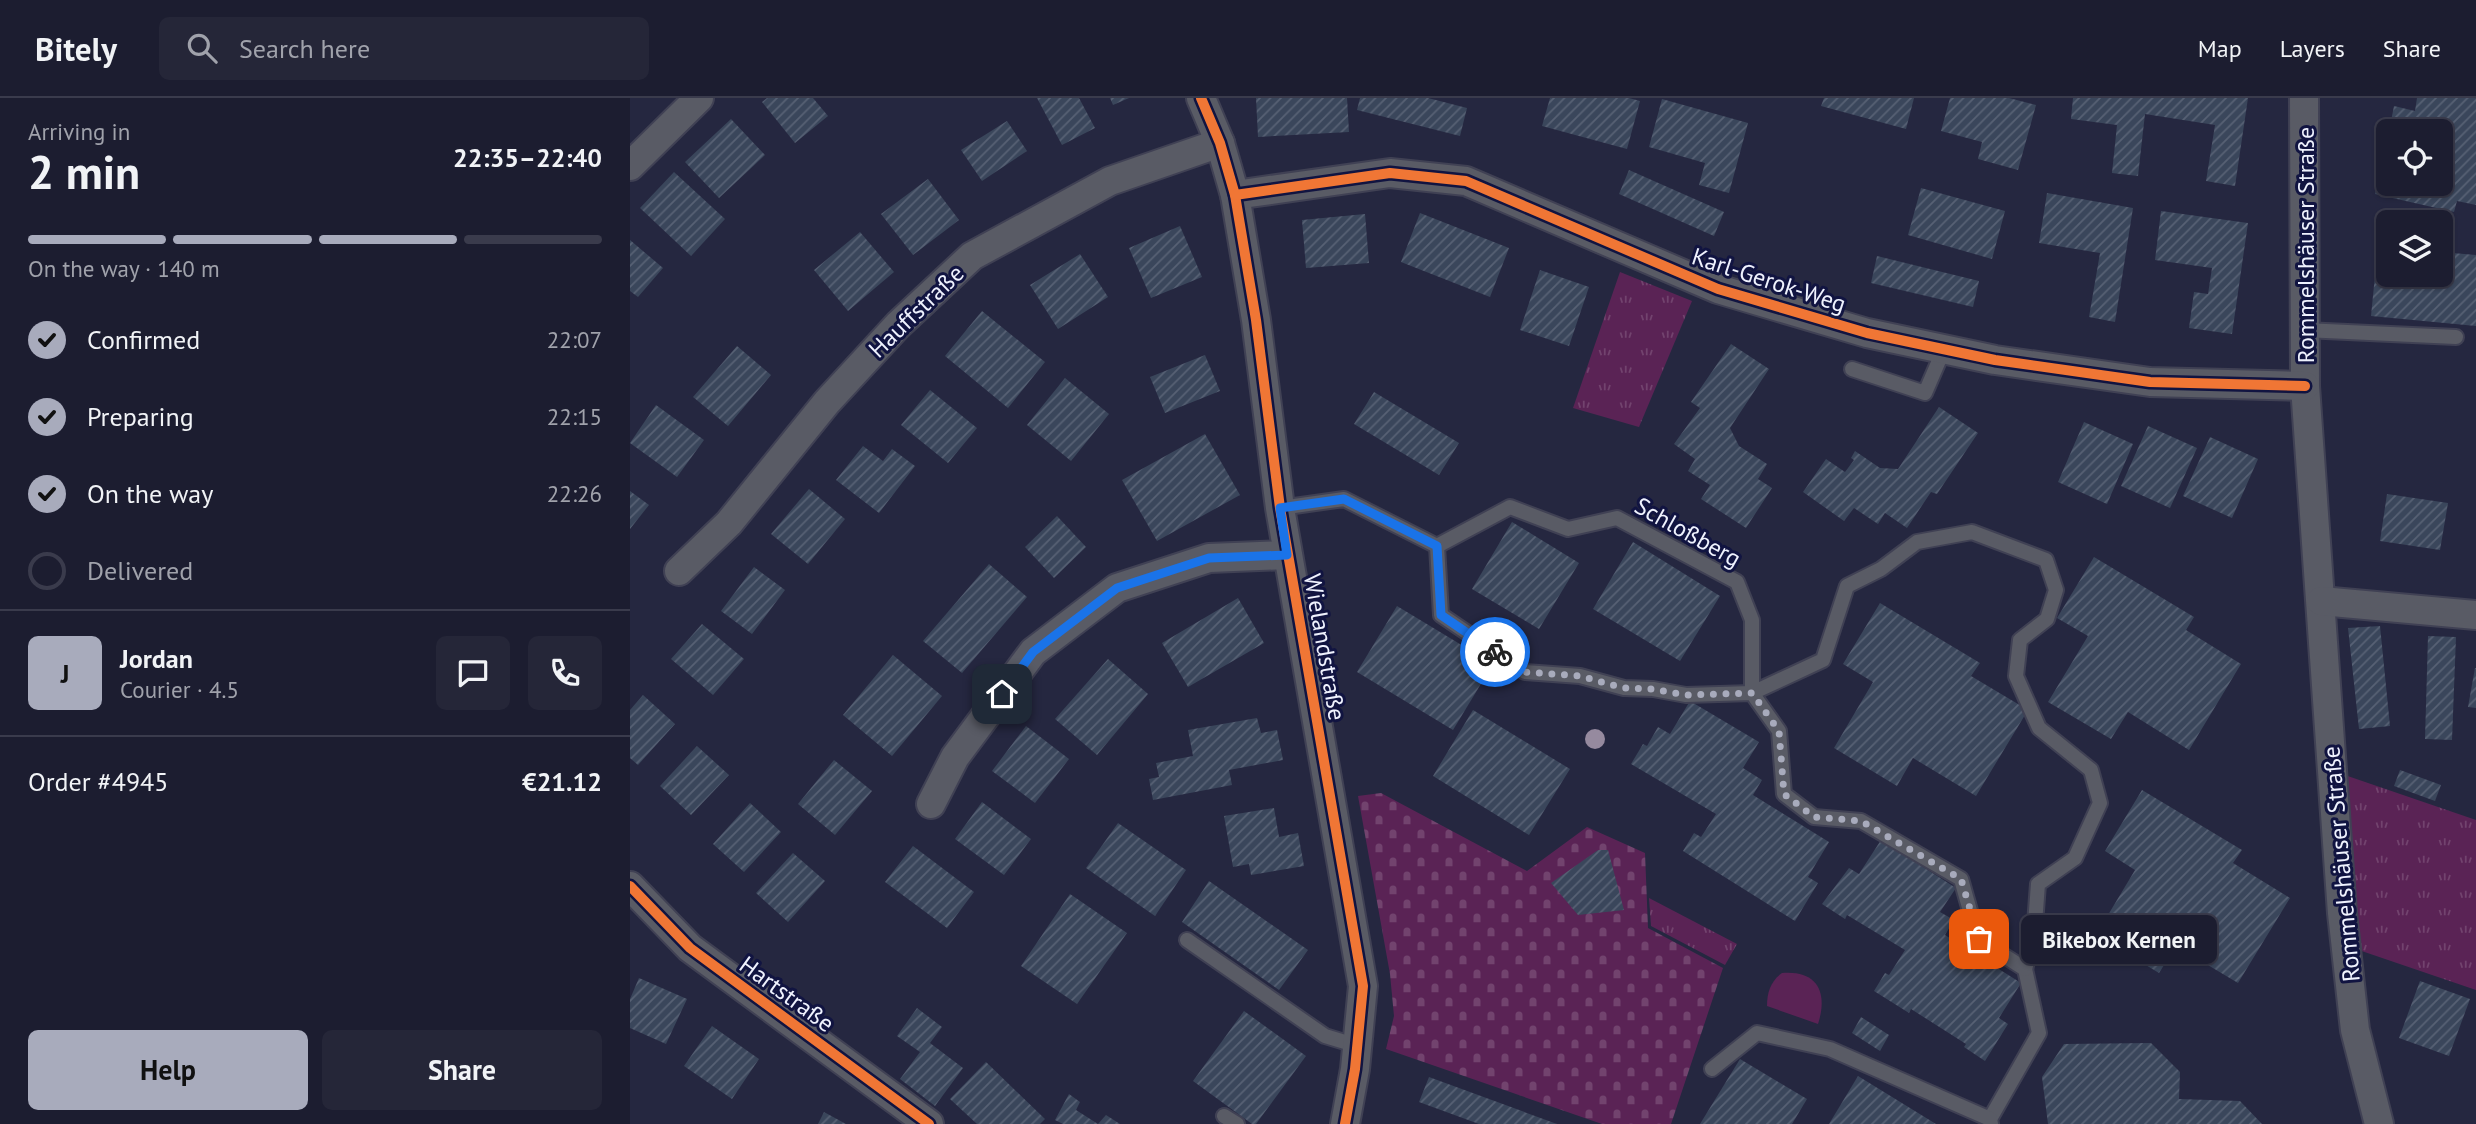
<!DOCTYPE html>
<html lang="en">
<head>
<meta charset="utf-8">
<style>
	body { margin:0; font-family:"PT Sans",sans-serif; background:#252638; color:#f1f3f6; height:100vh; display:flex; flex-direction:column; font-size:26px; white-space:nowrap }
	* { box-sizing:border-box; margin:0 }
	p { font-size:23px; color:#a0a2ab }
	.icon { flex:none; width:38px; height:38px; fill:none; stroke:currentColor; stroke-width:2; stroke-linecap:round; stroke-linejoin:round }
	.map { position:relative; flex:1; overflow:hidden }
	.sheet { display:flex; flex-direction:column; background:#1c1d30; width:630px }
	.sheet>* { flex:none }
	.fabs { position:absolute; left:1746px; top:21px; display:grid; gap:14px }
	.fabs a { display:grid; place-items:center; width:77px; height:77px; border-radius:10px; background:#1c1d30; box-shadow:0 2px 5px #0004,0 0 0 2px #3a3b4c; font-size:35px }
	.pin { position:absolute; display:grid; place-items:center; width:60px; height:60px; color:#fff; margin:-30px; border-radius:14px; box-shadow:0 4px 10px #0006 }
	.courier { position:absolute; display:grid; place-items:center; width:70px; height:70px; margin:-35px; border:5px solid #1a73e8; border-radius:50%; background:#fff; color:#222; box-shadow:0 2px 9px #0007 }
	.bubble { position:absolute; height:49px; border-radius:10px; background:#1c1d30; box-shadow:0 2px 5px #0004,0 0 0 2px #3a3b4c; font-size:23px; font-weight:600; line-height:49px; text-align:center }
	.overview em { font-style:normal; font-weight:600 }
	.overview div { display:flex; flex-direction:column-reverse }
	.overview { display:flex; align-items:center; justify-content:space-between; height:119px; padding:0 28px }
	h1 { font-size:46px; font-weight:600; line-height:52px }
	.bar { display:grid; grid-template-columns:repeat(4,1fr); gap:10px 7px; align-content:center; height:84px; padding:0 28px }
	.bar i { height:9px; border-radius:5px; background:#3a3b4c }
	.bar .current { background:#a8abbc }
	.bar p { grid-column:span 4 }
	.line { display:flex; align-items:center; gap:18px; padding:0 28px; border-top:2px solid #3a3b4c }
	.line div { flex:1 }
	.round { display:grid; place-items:center; flex:none; width:74px; height:74px; border-radius:10px; background:#252638 }
	ol { padding:0 28px; list-style:none }
	li { display:flex; align-items:center; gap:21px; height:77px }
	li p { margin-inline-start:auto }
	li .icon { padding:7px; border-radius:50%; background:#a8abbc; color:#111; stroke-width:4 }
	li:last-child { color:#a0a2ab }
	li i { width:38px; height:38px; border:4px solid #3a3b4c; border-radius:50% }
	.cta { display:flex; gap:14px; margin-top:auto; padding:14px 28px }
	.cta a { flex:1; height:80px; border-radius:10px; background:#a8abbc; color:#111; font-size:28px; font-weight:600; line-height:80px; text-align:center }
	.cta a+a { background:#252638; color:#f1f3f6 }
	header { display:flex; align-items:center; gap:42px; box-sizing:border-box; height:98px; padding:0 35px; background:#1c1d30; border-bottom:2px solid #3a3b4c }
	header strong { font-size:33px }
	nav { display:flex; gap:38px; margin-inline-start:auto; font-size:24px }
	.search { width:490px; height:63px; background:#252638; display:flex; align-items:center; gap:18px; box-sizing:border-box; padding:0 24px; border-radius:10px; color:#a0a2ab; font-size:26px }
	main { display:flex; flex:1; min-height:0 }
	.map>svg:first-child { display:block }
	.grass { fill:url(#grass-tufts) }
	.cemetery { fill:url(#cemetery-stones) }
	.garden { fill:#5a2355 }
	.building { fill:url(#building-hatch) }
	.lines { fill:none; stroke-linecap:round; stroke-linejoin:round }
	.service-casing { stroke:#404154; stroke-width:18 }
	.minor-casing { stroke:#404154; stroke-width:32 }
	.service { stroke:#595b65; stroke-width:14 }
	.minor { stroke:#595b65; stroke-width:28 }
	.cycleway-casing { stroke:#111441; stroke-width:15 }
	.cycleway { stroke:#f07635; stroke-width:10 }
	.tree { fill:#968a9f }
	.done { stroke:#a8abbc; stroke-width:7; stroke-dasharray:0 12.6 }
	.route { stroke:#1a73e8; stroke-width:9 }
	.labels { text-anchor:middle; dominant-baseline:central; stroke-width:6; stroke-linejoin:round; paint-order:stroke }
	.street-label { font-size:24px; fill:#eff2fe; stroke:#111441 }
</style>
</head>
<body>
<header>
<strong>Bitely</strong>
<div class="search"><svg class="icon" aria-label="search" viewBox="0 0 24 24"><circle cx="10" cy="10" r="6"/><path d="M15 15l6 6"/></svg>Search here</div>
<nav><a>Map</a><a>Layers</a><a>Share</a></nav>
</header>
<main>
<section class="sheet">
<div class="overview"><div><h1>2 min</h1><p>Arriving in</p></div><em>22:35–22:40</em></div>
<div class="bar"><i class="current"></i><i class="current"></i><i class="current"></i><i></i><p>On the way · 140 m</p></div>
<ol>
<li><svg class="icon" aria-label="check" viewBox="0 0 24 24"><path d="M5 12l5 5 9-10"/></svg>Confirmed<p>22:07</p></li>
<li><svg class="icon" aria-label="check" viewBox="0 0 24 24"><path d="M5 12l5 5 9-10"/></svg>Preparing<p>22:15</p></li>
<li><svg class="icon" aria-label="check" viewBox="0 0 24 24"><path d="M5 12l5 5 9-10"/></svg>On the way<p>22:26</p></li>
<li><i></i>Delivered</li>
</ol>
<div class="line" style="height:126px"><b class="round" style="background:#a8abbc;color:#111">J</b><div><b>Jordan</b><p>Courier · 4.5</p></div><a class="round"><svg class="icon" aria-label="chat" viewBox="0 0 24 24"><path d="M4 5h16v11H9l-5 4z"/></svg></a><a class="round"><svg class="icon" aria-label="phone" viewBox="0 0 24 24"><path d="M5 4h4l2 5-3 2q2 4 5 5l2-3 5 2v4C11 20 4 13 5 4z"/></svg></a></div>
<div class="line" style="height:91px"><div>Order #4945</div><b>€21.12</b></div>
<div class="cta"><a>Help</a><a>Share</a></div>
</section>
<div class="map">
<svg width="1846" height="1026" viewBox="0 0 1846 1026">
	<defs>
		<pattern id="grass-tufts" width="24" height="20" patternUnits="userSpaceOnUse" patternTransform="scale(1.75)"><rect width="24" height="20" fill="#5a2355"/><path d="M3 7l-1-3M5 7V3M7 7l1-3M15 17l-1-3M17 17v-4M19 17l1-3" fill="none" stroke="#72436e"/></pattern>
		<pattern id="cemetery-stones" width="16" height="16" patternUnits="userSpaceOnUse" patternTransform="scale(1.75)"><rect width="16" height="16" fill="#5a2355"/><path d="M2 7V4a2 2 0 0 1 4 0v3zM10 15v-3a2 2 0 0 1 4 0v3z" fill="#72436e"/></pattern>
		<pattern id="building-hatch" width="6" height="6" patternUnits="userSpaceOnUse" patternTransform="scale(1.75)"><rect width="6" height="6" fill="#3a465b"/><path d="M-1 1l2-2M0 6l6-6M5 7l2-2" fill="none" stroke="#576174"/></pattern>
	</defs>
	<rect width="100%" height="100%" fill="#252740"/>
	<g class="grass">
		<polygon points="990,174 1062,203 1009,329 943,310"/>
		<polygon points="1703,673 1846,722 1846,892 1717,848"/>
		<polygon points="1019,800 1107,846 1095,867 1021,828"/>
	</g>
	<polygon class="cemetery" points="751,695 897,773 957,729 1015,755 1018,830 1093,870 1041,1026 972,1026 756,951 764,918 760,876 728,698"/>
	<path class="garden" d="M1152,875C1188,872 1198,895 1188,926L1137,908C1137,894 1141,883 1152,875Z"/>
	<g class="building">
		<polygon points="137,0 183,0 198,18 165,45 132,4"/>
		<polygon points="407,0 449,0 465,30 432,47"/>
		<polygon points="480,0 499,0 483,7"/>
		<polygon points="626,0 717,0 719,34 628,39"/>
		<polygon points="730,0 798,0 837,10 830,38 727,12"/>
		<polygon points="920,0 999,0 1010,3 997,51 912,28"/>
		<polygon points="1194,0 1284,0 1276,31 1191,8"/>
		<polygon points="1320,0 1379,0 1406,7 1388,72 1348,61 1352,44 1311,33"/>
		<polygon points="1443,0 1618,0 1605,88 1576,83 1585,27 1515,16 1508,78 1482,75 1487,27 1441,21"/>
		<polygon points="1787,0 1846,0 1846,107 1827,103 1824,114 1745,96 1758,38 1759,86 1811,86 1811,33 1759,33 1764,8 1785,13"/>
		<polygon points="1032,1 1118,25 1099,95 1069,87 1075,65 1019,49"/>
		<polygon points="101,21 135,57 89,100 55,64"/>
		<polygon points="377,23 397,53 352,83 331,52"/>
		<polygon points="999,72 1094,114 1084,138 989,96"/>
		<polygon points="44,74 95,121 61,158 10,110"/>
		<polygon points="298,81 329,122 283,157 251,116"/>
		<polygon points="1291,90 1375,113 1362,161 1278,137"/>
		<polygon points="1417,95 1503,110 1485,224 1459,219 1470,155 1409,145"/>
		<polygon points="1531,113 1618,125 1602,236 1559,230 1564,194 1578,196 1582,170 1525,162"/>
		<polygon points="790,115 879,150 860,199 771,164"/>
		<polygon points="735,116 739,165 676,170 672,122"/>
		<polygon points="550,128 572,179 521,200 499,150"/>
		<polygon points="230,134 264,174 218,213 184,172"/>
		<polygon points="0,142 33,170 8,199 0,193"/>
		<polygon points="1748,147 1759,149 1759,177 1811,177 1811,154 1846,157 1846,228 1741,218"/>
		<polygon points="450,156 478,199 428,231 400,187"/>
		<polygon points="1247,158 1349,183 1343,209 1241,185"/>
		<polygon points="910,172 959,189 939,248 890,232"/>
		<polygon points="352,213 415,264 378,310 315,258"/>
		<polygon points="1101,246 1139,271 1100,330 1109,348 1137,366 1128,381 1142,390 1116,430 1071,401 1080,387 1058,373 1065,361 1044,346 1070,310 1061,304"/>
		<polygon points="107,248 141,277 98,328 63,299"/>
		<polygon points="575,257 590,293 535,315 520,279"/>
		<polygon points="435,280 479,316 441,363 397,327"/>
		<polygon points="300,292 347,330 318,365 271,327"/>
		<polygon points="744,294 829,345 809,377 724,326"/>
		<polygon points="26,307 74,342 47,379 0,345"/>
		<polygon points="1309,309 1348,335 1307,396 1301,394 1277,430 1255,415 1248,426 1224,410 1214,423 1173,394 1196,361 1215,374 1224,362 1221,360 1225,353 1250,370 1268,371"/>
		<polygon points="1454,324 1503,346 1477,406 1428,384"/>
		<polygon points="1518,328 1567,350 1540,410 1491,388"/>
		<polygon points="575,336 610,397 527,443 492,382"/>
		<polygon points="1580,339 1628,361 1602,420 1553,398"/>
		<polygon points="233,348 253,363 262,351 285,368 249,415 206,382"/>
		<polygon points="179,391 215,421 178,466 141,436"/>
		<polygon points="0,393 19,407 0,431"/>
		<polygon points="1757,396 1818,405 1810,452 1750,443"/>
		<polygon points="427,418 456,449 424,480 395,449"/>
		<polygon points="882,424 949,465 909,531 842,491"/>
		<polygon points="1003,444 1090,498 1050,563 963,511"/>
		<polygon points="1464,459 1564,519 1556,532 1611,566 1559,652 1498,614 1481,641 1418,604 1458,538 1427,520"/>
		<polygon points="359,466 397,499 332,575 293,543"/>
		<polygon points="124,469 155,492 122,536 91,513"/>
		<polygon points="608,500 634,545 558,589 532,545"/>
		<polygon points="1250,505 1350,565 1341,578 1398,612 1346,698 1283,660 1267,688 1204,650 1243,584 1213,566"/>
		<polygon points="767,508 863,566 823,632 727,574"/>
		<polygon points="72,526 114,561 83,597 41,561"/>
		<polygon points="1750,528 1760,628 1729,631 1718,530"/>
		<polygon points="1798,538 1826,539 1822,642 1795,641"/>
		<polygon points="263,557 312,598 262,658 213,617"/>
		<polygon points="478,561 518,596 467,657 425,621"/>
		<polygon points="1845,570 1846,570 1846,610 1838,609"/>
		<polygon points="13,597 45,626 8,667 0,660 0,612"/>
		<polygon points="1060,603 1129,644 1113,670 1132,682 1123,697 1199,744 1178,779 1188,785 1165,823 1053,753 1064,735 1071,739 1086,716 1001,666 1013,646 1017,648 1028,629 1040,636"/>
		<polygon points="843,612 940,671 899,737 803,678"/>
		<polygon points="627,620 631,635 647,632 653,662 599,672 602,687 523,702 519,681 529,679 526,665 563,658 558,632"/>
		<polygon points="396,628 439,661 405,705 362,673"/>
		<polygon points="67,648 99,677 61,717 30,688"/>
		<polygon points="204,662 242,693 205,737 168,706"/>
		<polygon points="1770,672 1811,687 1805,703 1764,688"/>
		<polygon points="1512,692 1612,752 1603,765 1660,800 1608,885 1546,848 1529,875 1466,837 1505,772 1475,753"/>
		<polygon points="352,704 401,741 374,777 325,741"/>
		<polygon points="120,705 151,734 114,774 83,746"/>
		<polygon points="644,710 649,739 668,735 674,768 621,777 619,766 603,769 594,718"/>
		<polygon points="488,725 556,772 525,818 456,770"/>
		<polygon points="1251,742 1326,790 1310,814 1324,822 1315,837 1391,885 1369,920 1378,926 1355,963 1334,949 1336,946 1281,911 1279,915 1244,893 1255,875 1259,877 1275,852 1217,817 1215,821 1192,806 1219,770 1229,776"/>
		<polygon points="283,748 344,794 317,830 255,784"/>
		<polygon points="968,752 978,752 994,812 948,817 921,785"/>
		<polygon points="163,755 195,783 158,824 126,795"/>
		<polygon points="579,783 678,852 649,892 552,824"/>
		<polygon points="440,796 497,835 447,906 391,868"/>
		<polygon points="9,880 57,901 36,946 0,930 0,901"/>
		<polygon points="1790,883 1840,901 1819,958 1769,940"/>
		<polygon points="287,910 312,929 300,945 333,970 305,1008 270,981 290,954 267,938"/>
		<polygon points="614,913 676,958 626,1026 622,1026 563,983"/>
		<polygon points="1231,919 1259,937 1250,953 1222,935"/>
		<polygon points="82,928 129,961 102,1001 54,968"/>
		<polygon points="1521,945 1550,974 1549,1001 1610,1003 1632,1026 1418,1026 1412,979 1434,946"/>
		<polygon points="1110,961 1177,1001 1162,1026 1070,1026"/>
		<polygon points="356,964 415,1021 410,1026 347,1026 320,1001"/>
		<polygon points="1228,978 1306,1026 1199,1026"/>
		<polygon points="799,979 927,1026 849,1026 789,1004"/>
		<polygon points="439,996 450,1004 446,1012 468,1026 433,1026 425,1022"/>
		<polygon points="194,1014 216,1026 188,1026"/>
		<polygon points="476,1017 490,1026 468,1026"/>
	</g>
	<g class="lines">
		<g class="service-casing">
			<g id="service">
				<polyline points="1674,232 1826,239"/>
				<polyline points="1222,271 1295,295 1314,251"/>
				<polyline points="650,410 714,401 807,448 811,517 895,574 950,578 994,590 1023,591 1056,597 1122,595 1149,633 1154,696 1184,719 1231,723 1331,781 1348,841 1395,871 1409,935 1360,1021 1361,1026"/>
				<polyline points="807,448 880,409 938,431 987,420 1107,484 1122,522 1122,595 1193,562 1217,488 1251,471 1287,444 1342,434 1416,462 1426,492 1417,521 1390,542 1386,578 1409,630 1461,672 1470,705 1445,760 1408,786 1404,839 1395,871"/>
				<polyline points="557,842 695,938 728,948"/>
				<polyline points="1082,971 1127,935 1200,951 1360,1021"/>
				<polyline points="594,1018 607,1026"/>
			</g>
		</g>
		<g class="minor-casing">
			<g id="minor">
				<polyline points="571,0 590,45 605,97 626,222 650,410 733,888 725,971 715,1026"/>
				<polyline points="1674,0 1675,288 1712,815 1725,932 1749,1026"/>
				<polyline points="0,68 69,0"/>
				<polyline points="605,97 760,75 836,83 1088,191 1237,235 1365,262 1520,284 1675,288"/>
				<polyline points="49,473 99,425 197,304 268,227 342,158 480,83 590,45"/>
				<polyline points="1691,503 1846,517"/>
				<polyline points="301,706 325,659 403,554 487,490 579,460 657,457"/>
				<polyline points="0,788 60,850 299,1026"/>
			</g>
		</g>
		<use href="#service" class="service"/>
		<use href="#minor" class="minor"/>
		<g class="cycleway-casing">
			<g id="cycleway">
				<polyline points="571,0 590,45 605,97 626,222 650,410 733,888 725,971 715,1026"/>
				<polyline points="605,97 760,75 836,83 1088,191 1237,235 1365,262 1520,284 1675,288"/>
				<polyline points="0,788 60,850 299,1026"/>
			</g>
		</g>
		<use href="#cycleway" class="cycleway"/>
	</g>
	<circle class="tree" cx="965" cy="641" r="10"/>
	<g class="lines">
		<polyline class="done" points="865,554 895,574 950,578 993,590 1023,591 1056,597 1122,595 1149,633 1154,696 1184,719 1231,723 1331,781 1349,841"/>
		<polyline class="route" points="372,596 403,554 487,490 579,460 657,457 650,410 714,401 807,448 811,517 865,554"/>
	</g>
	<g class="labels">
		<g class="street-label">
			<text transform="translate(1675 147) rotate(-90)">Rommelshäuser Straße</text>
			<text transform="translate(1139 182) rotate(18)">Karl-Gerok-Weg</text>
			<text transform="translate(286 213) rotate(-44)">Hauffstraße</text>
			<text transform="translate(1058 434) rotate(29)">Schloßberg</text>
			<text transform="translate(695 549) rotate(80)">Wielandstraße</text>
			<text transform="translate(1711 766) rotate(-95)">Rommelshäuser Straße</text>
			<text transform="translate(157 896) rotate(36)">Hartstraße</text>
		</g>
	</g>
</svg>
<div class="fabs">
<a><svg class="icon" aria-label="locate" viewBox="0 0 24 24"><circle cx="12" cy="12" r="6"/><path d="M12 2v4M12 18v4M2 12h4M18 12h4"/></svg></a>
<a><svg class="icon" aria-label="layers" viewBox="0 0 24 24"><path d="M12 4l9 5-9 5-9-5zM3 14l9 5 9-5"/></svg></a>
</div>
<div class="pin" style="left:1349px;top:841px;background:#ea580c"><svg class="icon" aria-label="bag" viewBox="0 0 24 24"><path d="M5 8h14l-1 12H6zM9 8a3 3 0 0 1 6 0"/></svg></div>
<div class="pin" style="left:372px;top:596px;background:#1f2937"><svg class="icon" aria-label="home" viewBox="0 0 24 24"><path d="M3 11l9-7 9 7M6 9v11h12V9"/></svg></div>
<div class="courier" style="left:865px;top:554px"><svg class="icon" aria-label="bike" viewBox="0 0 24 24"><circle cx="6" cy="16" r="4"/><circle cx="18" cy="16" r="4"/><path d="M6 16l4-8h5l3 8M10 8l3 8H6M13 5h3"/></svg></div>
<div class="bubble" style="left:1391px;top:817px;width:196px">Bikebox Kernen</div>
</div>
</main>
</body>
</html>
